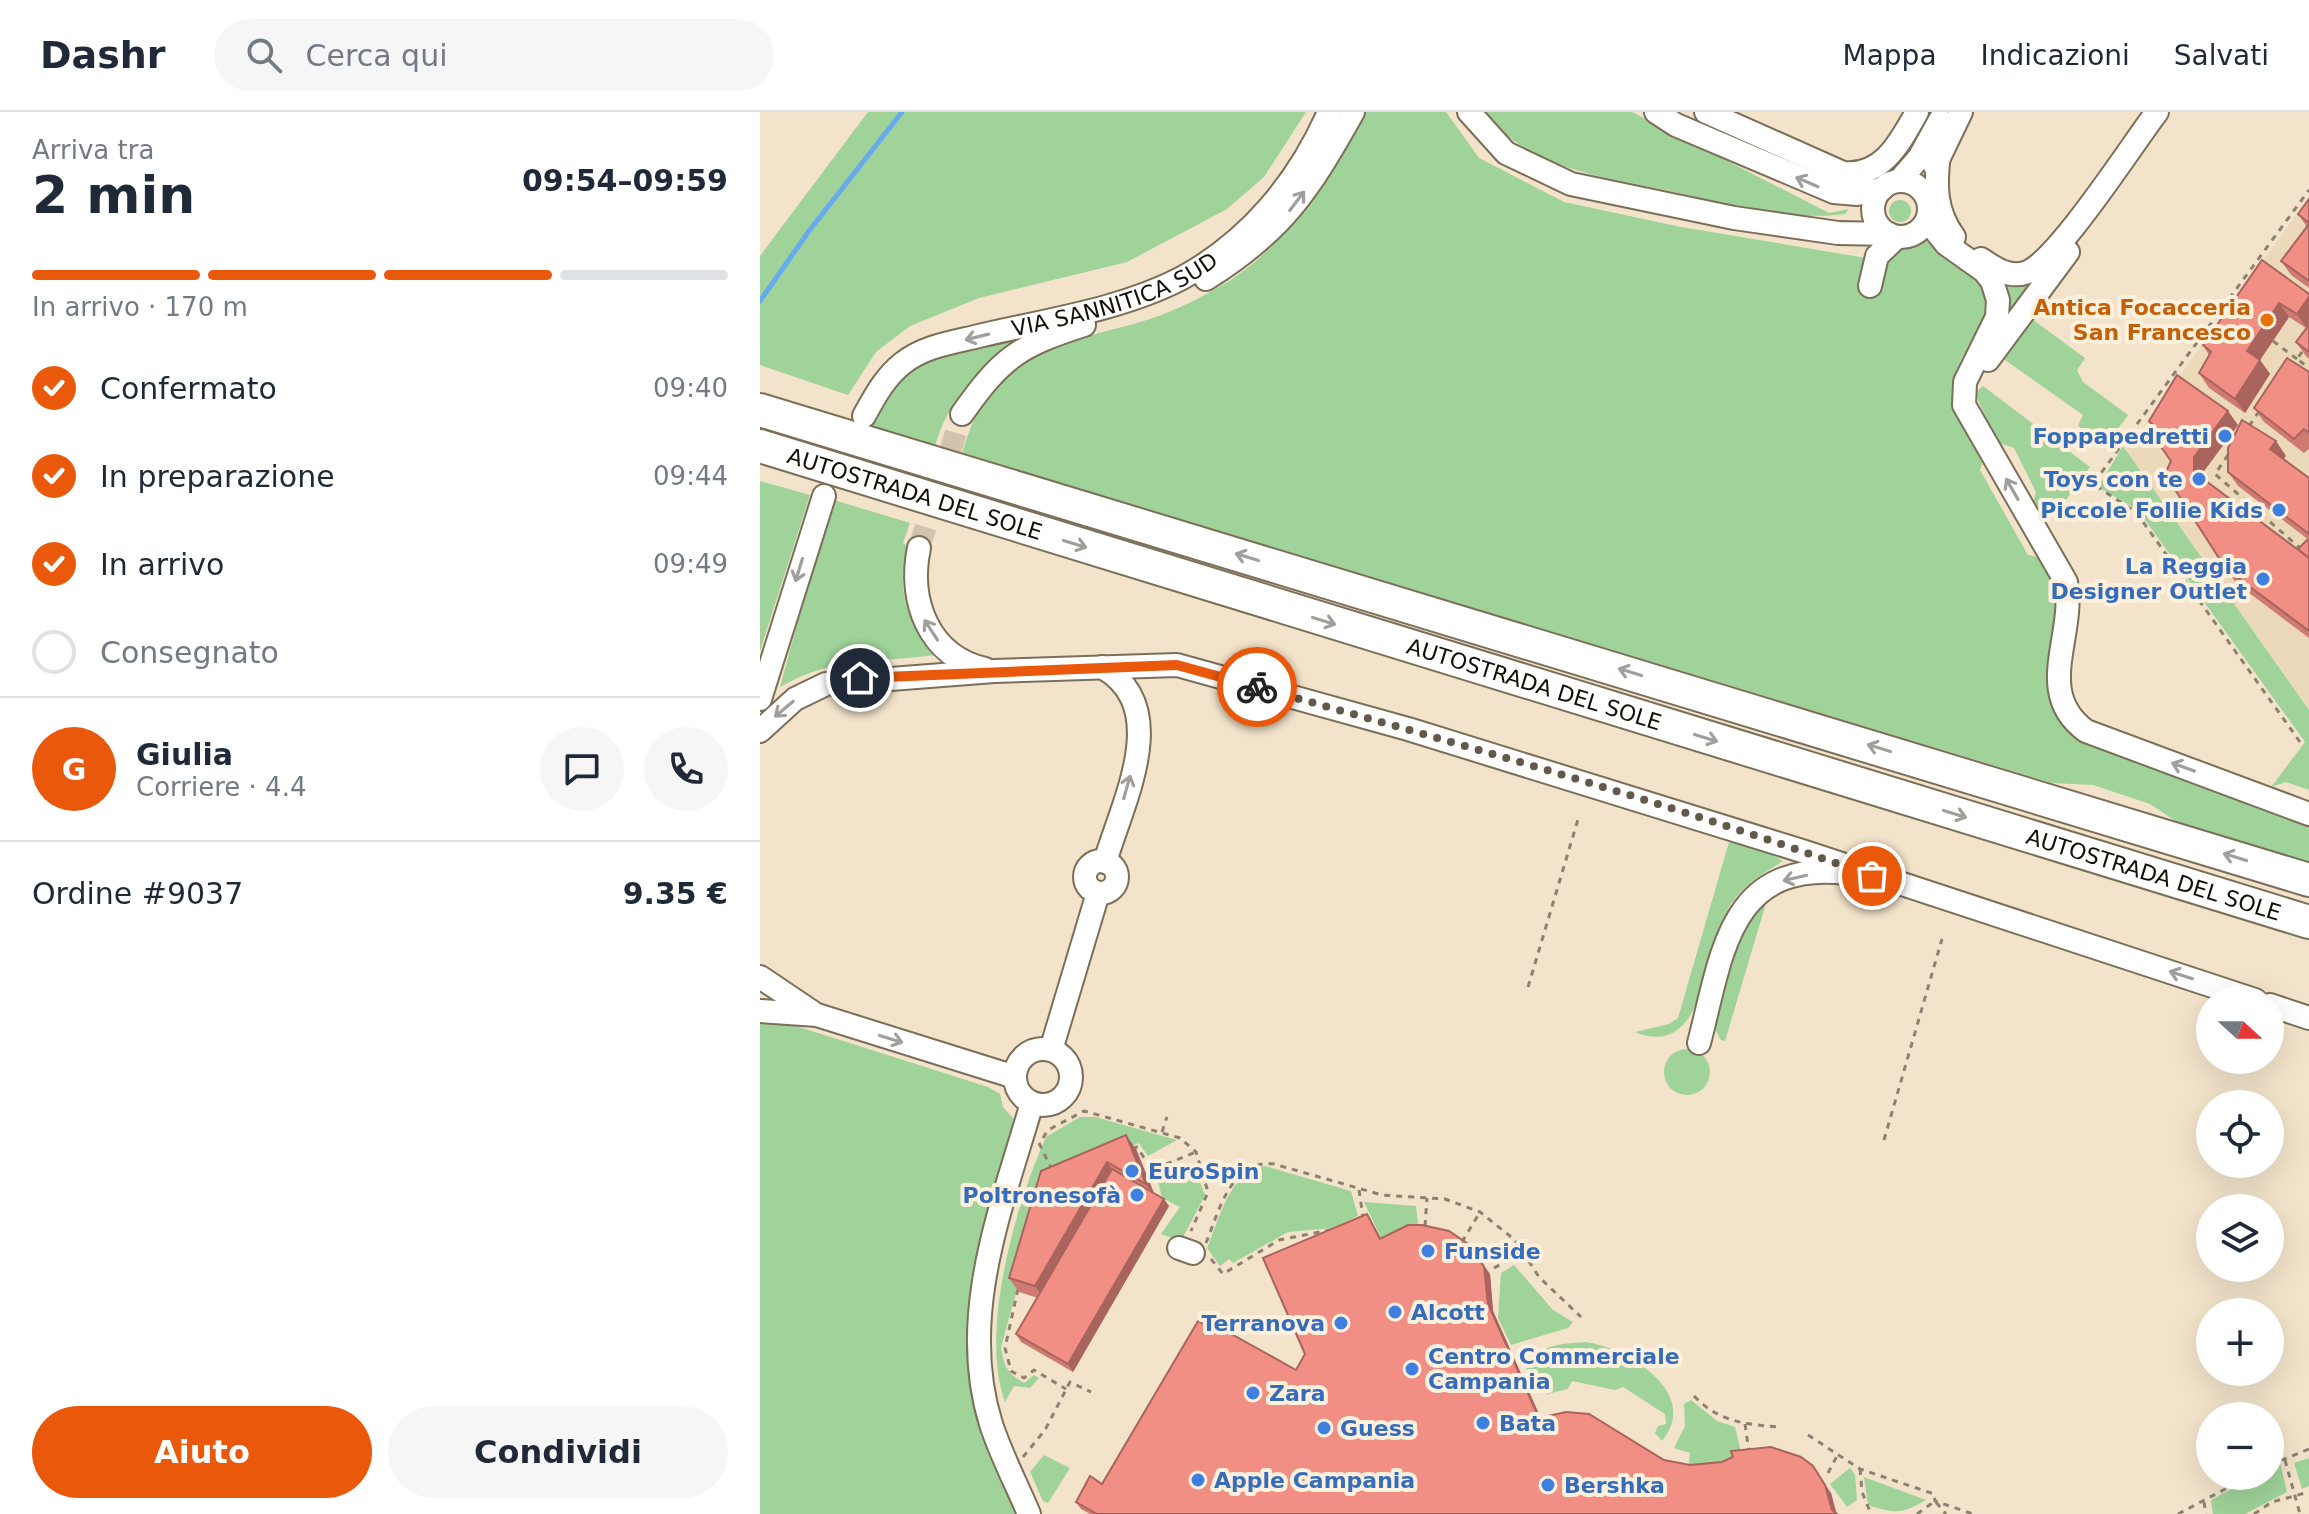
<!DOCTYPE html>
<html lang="it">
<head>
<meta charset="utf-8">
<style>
	body { margin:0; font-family:"DejaVu Sans",sans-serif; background:#f6f6f7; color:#1f2937; height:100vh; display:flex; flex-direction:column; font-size:30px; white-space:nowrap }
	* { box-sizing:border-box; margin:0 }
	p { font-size:26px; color:#747a83 }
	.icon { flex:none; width:44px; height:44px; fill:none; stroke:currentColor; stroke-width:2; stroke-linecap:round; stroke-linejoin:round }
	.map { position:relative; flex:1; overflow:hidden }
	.drawer { display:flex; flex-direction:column; background:#fff; width:760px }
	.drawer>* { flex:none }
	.needle { width:52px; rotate:111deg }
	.tools { position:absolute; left:1436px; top:874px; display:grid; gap:16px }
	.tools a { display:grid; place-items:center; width:88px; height:88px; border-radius:50%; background:#fff; box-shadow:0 8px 32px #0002; font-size:40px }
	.pin { position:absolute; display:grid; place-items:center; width:68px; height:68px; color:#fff; margin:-34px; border:4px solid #fff; border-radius:50%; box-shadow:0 2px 8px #0007 }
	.courier { position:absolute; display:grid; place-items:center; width:80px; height:80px; margin:-40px; border:6px solid #ea580c; border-radius:50%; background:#fff; color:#222; box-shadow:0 2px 10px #0007 }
	.head em { font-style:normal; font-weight:800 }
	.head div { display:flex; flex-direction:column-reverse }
	.head { display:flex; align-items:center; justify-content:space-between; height:136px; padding:0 32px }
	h1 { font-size:52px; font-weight:800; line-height:60px }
	.bar { display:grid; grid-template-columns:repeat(4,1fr); gap:12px 8px; align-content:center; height:96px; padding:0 32px }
	.bar i { height:10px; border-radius:6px; background:#e0e1e3 }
	.bar .selected { background:#ea580c }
	.bar p { grid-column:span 4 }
	.line { display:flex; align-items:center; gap:20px; padding:0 32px; border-top:2px solid #e0e1e3 }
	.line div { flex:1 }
	.round { display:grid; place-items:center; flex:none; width:84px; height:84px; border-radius:42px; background:#f6f6f7 }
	ol { padding:0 32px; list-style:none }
	li { display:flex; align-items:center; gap:24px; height:88px }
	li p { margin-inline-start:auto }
	li .icon { padding:8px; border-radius:50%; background:#ea580c; color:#fff; stroke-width:4 }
	li:last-child { color:#747a83 }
	li i { width:44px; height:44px; border:4px solid #e0e1e3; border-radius:50% }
	.cta { display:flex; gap:16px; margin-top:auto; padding:16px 32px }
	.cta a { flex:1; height:92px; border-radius:48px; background:#ea580c; color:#fff; font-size:32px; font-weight:800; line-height:92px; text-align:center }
	.cta a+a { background:#f6f6f7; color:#1f2937 }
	header { display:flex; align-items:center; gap:48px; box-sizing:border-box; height:112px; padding:0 40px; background:#fff; border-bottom:2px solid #e0e1e3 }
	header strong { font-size:38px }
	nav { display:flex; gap:44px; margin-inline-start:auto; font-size:28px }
	.search { width:560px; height:72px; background:#f6f6f7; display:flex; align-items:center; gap:20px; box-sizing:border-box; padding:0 28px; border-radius:44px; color:#747a83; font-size:30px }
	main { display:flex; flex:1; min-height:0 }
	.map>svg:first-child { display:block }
	.built { fill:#ebd9b9 }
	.green { fill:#9fd399 }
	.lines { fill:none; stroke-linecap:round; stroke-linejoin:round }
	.stream { stroke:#68aaee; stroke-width:5 }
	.minor-tunnel { stroke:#d1c3ad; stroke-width:22; stroke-dasharray:22 11; stroke-linecap:butt }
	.minor-casing { stroke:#7b6f59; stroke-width:26 }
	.highway-casing { stroke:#7b6f59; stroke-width:36 }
	.path { stroke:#8d8271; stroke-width:3; stroke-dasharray:6 6; stroke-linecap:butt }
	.minor { stroke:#fff; stroke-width:22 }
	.highway { stroke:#fff; stroke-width:32 }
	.wall { fill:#cf7b72 }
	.shaded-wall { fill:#a9645d }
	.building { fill:#f18f85; stroke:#a9645d; stroke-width:2 }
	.oneway { stroke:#a19f9c }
	.done { stroke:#62594b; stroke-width:8; stroke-dasharray:0 14.4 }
	.route { stroke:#ea580c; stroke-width:10 }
	.food-dot { fill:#e8710a; stroke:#fdf1dd; stroke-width:3 }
	.shop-dot { fill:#3f7fe0; stroke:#fdf1dd; stroke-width:3 }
	.labels { text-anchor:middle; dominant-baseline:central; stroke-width:8; stroke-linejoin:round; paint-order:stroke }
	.street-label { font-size:22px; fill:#140f07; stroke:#fdf1dd }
	.food-label { font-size:22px; font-weight:bold; fill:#c56008; stroke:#fdf1dd; text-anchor:end }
	.shop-label { font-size:22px; font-weight:bold; fill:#366cbe; stroke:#fdf1dd; text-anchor:start }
</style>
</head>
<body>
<header>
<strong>Dashr</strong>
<div class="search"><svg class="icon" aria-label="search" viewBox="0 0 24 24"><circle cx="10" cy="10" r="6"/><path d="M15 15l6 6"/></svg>Cerca qui</div>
<nav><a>Mappa</a><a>Indicazioni</a><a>Salvati</a></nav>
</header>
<main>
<section class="drawer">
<div class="head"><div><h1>2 min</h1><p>Arriva tra</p></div><em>09:54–09:59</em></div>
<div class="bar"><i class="selected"></i><i class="selected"></i><i class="selected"></i><i></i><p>In arrivo · 170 m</p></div>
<ol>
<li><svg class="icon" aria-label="check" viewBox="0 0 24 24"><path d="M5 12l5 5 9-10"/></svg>Confermato<p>09:40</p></li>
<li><svg class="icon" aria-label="check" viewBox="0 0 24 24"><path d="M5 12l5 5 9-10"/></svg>In preparazione<p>09:44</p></li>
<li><svg class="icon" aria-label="check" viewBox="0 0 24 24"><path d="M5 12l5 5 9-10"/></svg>In arrivo<p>09:49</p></li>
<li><i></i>Consegnato</li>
</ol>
<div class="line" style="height:144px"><b class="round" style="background:#ea580c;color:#fff">G</b><div><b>Giulia</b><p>Corriere · 4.4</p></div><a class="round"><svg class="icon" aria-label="chat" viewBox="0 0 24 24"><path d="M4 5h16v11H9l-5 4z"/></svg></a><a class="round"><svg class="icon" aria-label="phone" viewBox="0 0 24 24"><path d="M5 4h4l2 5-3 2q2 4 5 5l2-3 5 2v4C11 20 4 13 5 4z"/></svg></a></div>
<div class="line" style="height:104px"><div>Ordine #9037</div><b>9.35 €</b></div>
<div class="cta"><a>Aiuto</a><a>Condividi</a></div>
</section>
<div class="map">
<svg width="1549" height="1402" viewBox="0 0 1549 1402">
	<rect width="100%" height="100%" fill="#f2e3ca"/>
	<polygon class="built" points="1549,85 1549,597 1366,338"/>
	<g class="green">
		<polygon points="108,0 546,0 504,65 467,97 367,150 219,186 150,214 116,240 88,283 0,253 0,144"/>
		<path d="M605,0H686L719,46L804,90L921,115L1106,146L1121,156L1135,141L1167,125C1182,150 1213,159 1230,182L1225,214L1202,245L1196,260V275L1225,344L1220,358L1268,443L1282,446L1301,479L1290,576L1296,604L1313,620L1549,712V753L1420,712L1390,692L1333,673L1292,671L202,341C210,317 219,289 237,271C284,223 351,224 409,200C429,192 451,180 469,169C528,131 574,61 605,0Z"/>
		<path d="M725,0H872L1069,101L1089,97L1085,102C1026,110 963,90 905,78C863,69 820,63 781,45C758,34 741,20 725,0Z"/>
		<circle cx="1140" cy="99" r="11"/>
		<polygon points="1286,159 1248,208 1247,178 1243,169"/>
		<polygon points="1268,204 1325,246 1317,258 1323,270 1368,303 1346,333 1318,314 1323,303 1238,243"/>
		<path d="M251,224L256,227C219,256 188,288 175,334L112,314L110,307L145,257L165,246Z"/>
		<polygon points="1223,274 1330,355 1295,403 1282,406 1272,394 1276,380 1254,336 1237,330 1215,281"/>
		<polygon points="1363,334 1549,598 1549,678 1526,670 1511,675 1545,630 1378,398 1338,375"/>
		<polygon points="0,369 50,383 0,539"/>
		<path d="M71,387L150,411L143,431L147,434C137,482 145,506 176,543C115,551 77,543 20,575Z"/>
		<path d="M969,730L1007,739L1023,749C1004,761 983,773 971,792C945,831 948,950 875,920L909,912L918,906Z"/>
		<polygon points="1007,788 965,929 961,928 953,914 984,815"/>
		<polygon points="0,912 33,913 228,975 240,982 243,995 257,1011 211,1166 210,1269 222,1319 257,1402 0,1402"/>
		<circle cx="927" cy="960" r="23"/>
		<path d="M320,1005H335L417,1028L388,1044L379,1031L288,1067L241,1235C244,1254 247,1261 264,1271L274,1263L279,1266L270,1276L254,1274L245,1290C219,1219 256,1092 286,1025Z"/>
		<polygon points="433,1053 445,1083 421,1129 401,1122 420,1095 402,1086 398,1069"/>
		<path d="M505,1054L591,1079L598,1104L572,1116L528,1120L473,1151L469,1147L460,1154L447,1136C460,1106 469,1060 505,1054Z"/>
		<polygon points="604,1090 656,1094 659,1120 625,1134"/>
		<polygon points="754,1153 793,1198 813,1210 808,1216 751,1233 738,1206 741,1161"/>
		<path d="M826,1230C868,1236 942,1282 902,1329L895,1321L898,1314L906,1312L905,1302L863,1275L855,1278L812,1269L808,1277L787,1282L768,1266L766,1252C778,1233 805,1231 826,1230Z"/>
		<polygon points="931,1288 957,1309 975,1315 981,1340 963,1352 928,1357 930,1341 914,1336 925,1314 924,1292"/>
		<polygon points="284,1343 310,1356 288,1391 283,1389 270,1360"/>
		<polygon points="1549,1346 1549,1374 1542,1377 1534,1351"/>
		<polygon points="1520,1350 1527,1380 1485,1402 1453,1402 1451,1388 1495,1364 1510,1364 1510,1356"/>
		<polygon points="1090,1356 1095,1363 1097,1388 1087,1395 1070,1372"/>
		<path d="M1104,1365L1166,1388C1142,1402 1135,1402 1108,1393Z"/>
	</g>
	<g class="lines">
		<polyline class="stream" points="0,189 49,119 142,0"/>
		<polyline class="minor-tunnel" points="159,436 202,302"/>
		<g class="minor-casing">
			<g id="minor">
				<polyline points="709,0 746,41 811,72 974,106 1078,121 1129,122"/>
				<polyline points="896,0 916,13 1074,80 1097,82 1122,77"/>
				<path d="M946,0L1083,61C1123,65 1140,30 1157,0"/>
				<path d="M1179,42C1175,73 1175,99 1194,125"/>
				<polyline points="1175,54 1201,0"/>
				<polyline points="1139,69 1159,46 1180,8"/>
				<circle cx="1141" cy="97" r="28"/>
				<path d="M1167,108L1186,132L1224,159L1232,169L1238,188L1237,205L1205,270L1204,293L1306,470C1316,524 1273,580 1326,619L1549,702"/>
				<path d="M1221,147C1234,156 1249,166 1265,161C1296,152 1373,31 1397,0"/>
				<path d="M446,167C523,119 550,77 593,0"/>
				<polyline points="1110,174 1117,144 1137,125"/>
				<polyline points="1228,248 1308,140"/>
				<path d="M202,302C242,245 259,234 324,213"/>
				<path id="s1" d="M104,304C115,284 125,265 143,251C166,233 196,230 223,223C288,208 363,197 422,166C490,129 539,69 569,0"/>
				<path d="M159,436C148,488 168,544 225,557"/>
				<path d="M342,555C413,595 363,689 345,750"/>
				<polyline points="0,587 64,384"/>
				<polyline points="0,619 35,587 66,572 234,559 417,553 648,617 1042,739 1495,888"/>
				<circle cx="341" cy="765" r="16"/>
				<polyline points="0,865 52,900"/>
				<polyline points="1510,893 1549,906"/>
				<polyline points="0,899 57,903 255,965"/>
				<path d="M939,931C962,844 968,747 1087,761"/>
				<circle cx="283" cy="965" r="28"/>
				<polyline points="291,938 338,781"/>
				<polyline points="419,1136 433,1141"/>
				<path d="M269,1402C257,1373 241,1343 231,1312C197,1204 242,1094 272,991"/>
			</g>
		</g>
		<g class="highway-casing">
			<g id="highway">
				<polyline points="0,298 1549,768"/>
				<path id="s2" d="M0,334L1549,810"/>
			</g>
		</g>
		<g class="path">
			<polyline points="1513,229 1537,247 1533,252"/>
			<polyline points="1549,230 1537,247 1549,256"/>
			<polyline points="1489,314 1498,301"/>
			<polyline points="1468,343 1455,362 1540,436"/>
			<polyline points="1540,630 1376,400 1333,372 1549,78"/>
			<polyline points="768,875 819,704"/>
			<polyline points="402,1020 407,1005"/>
			<polyline points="283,1026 288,1018 324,999 420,1026 436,1040 448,1080 431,1119"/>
			<polyline points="1124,1028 1182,827"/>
			<polyline points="279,1031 291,1056"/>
			<polyline points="372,1037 377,1035 392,1058 436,1040"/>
			<polyline points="599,1078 603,1105"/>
			<polyline points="665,1114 667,1086"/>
			<polyline points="702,1130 720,1100"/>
			<path d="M446,1131C459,1099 471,1047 514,1052L622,1083L685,1087L720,1100L755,1128L779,1165L821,1205"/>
			<polyline points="451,1147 463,1162 519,1128 570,1118"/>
			<polyline points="734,1156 763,1140"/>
			<polyline points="258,1177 245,1236 251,1259 264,1266 274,1258 306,1277"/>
			<path d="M934,1284C959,1310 984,1312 1019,1315"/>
			<polyline points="985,1312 989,1340"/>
			<polyline points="1048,1323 1100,1357 1174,1382 1175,1389 1213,1402"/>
			<polyline points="263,1345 285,1318 310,1270 331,1280"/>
			<polyline points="1525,1348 1540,1402"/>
			<polyline points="1510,1353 1549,1337"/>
			<polyline points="1100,1357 1102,1380 1111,1402"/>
			<polyline points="1068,1361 1077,1344"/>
			<polyline points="1444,1390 1446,1402"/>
			<polyline points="1157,1402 1175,1389 1186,1402"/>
			<polyline points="1418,1402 1490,1364"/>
			<polyline points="1494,1402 1512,1390 1549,1380"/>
		</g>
		<use href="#minor" class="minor"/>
		<use href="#highway" class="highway"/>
	</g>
	<g class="wall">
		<polygon points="1549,87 1549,176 1531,163 1521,149 1547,115 1538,102"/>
		<polygon points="1502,148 1549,182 1549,247 1546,244 1536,230 1546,216 1529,205 1500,248 1510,262 1485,301 1449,276 1439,261 1449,243 1443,233"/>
		<polygon points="1549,260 1549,337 1544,341 1504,310 1494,296"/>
		<polygon points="1389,309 1478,313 1444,359 1444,367 1538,437 1549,429 1549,526 1476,471 1466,457 1397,321"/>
		<polygon points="1526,344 1523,347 1549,366 1549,428 1478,374 1468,360"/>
		<polygon points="376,1037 394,1081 409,1094 313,1260 261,1230 256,1222 278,1186 259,1180 249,1166 281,1059"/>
		<polygon points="607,1102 621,1126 730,1162 733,1199 781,1306 904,1348 1071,1381 1077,1402 330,1402 321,1397 316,1390 342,1372 454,1218 536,1258 545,1242"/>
	</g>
	<g class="shaded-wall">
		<polygon points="1549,185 1549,213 1547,217 1537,202"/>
		<polygon points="1519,191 1529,205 1500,248 1510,262 1485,301 1475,287 1487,239"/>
		<polygon points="1468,299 1478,313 1444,359 1444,374 1434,360 1434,345"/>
		<polygon points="1516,329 1526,344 1520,351 1510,337"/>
		<polygon points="366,1023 376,1037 396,1086 386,1072"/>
		<polygon points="347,1050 357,1064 285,1188 275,1174"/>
		<polygon points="404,1087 409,1094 313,1260 308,1252"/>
		<polygon points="711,1134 730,1162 733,1199 784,1314 779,1306 728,1192"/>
		<polygon points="1053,1354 1071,1381 1076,1402 1072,1398"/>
	</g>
	<g class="building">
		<polygon points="1549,87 1549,111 1538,102"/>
		<polygon points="1549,112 1549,169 1521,149"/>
		<polygon points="1502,148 1549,182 1549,185 1537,202 1519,191 1487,239 1500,248 1475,287 1439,261 1451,240 1443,233"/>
		<polygon points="1549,213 1549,240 1536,230"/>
		<polygon points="1527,246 1549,260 1549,321 1544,317 1534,327 1494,296"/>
		<polygon points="1417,263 1468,299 1434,345 1434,360 1549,446 1549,519 1466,457 1405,362 1411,349 1394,325 1399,319 1389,309"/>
		<polygon points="1482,308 1516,329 1510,337 1549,366 1549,422 1468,360 1468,336"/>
		<polygon points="1547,428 1549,429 1549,446 1538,437"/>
		<polygon points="366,1023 386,1072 347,1050 275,1174 249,1166 281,1059"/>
		<polygon points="352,1057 404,1087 308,1252 256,1222"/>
		<polygon points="607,1102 620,1127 648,1113 662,1113 689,1119 711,1134 724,1155 728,1192 779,1306 806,1300 829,1302 904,1348 930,1353 962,1350 973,1345 971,1339 1011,1335 1041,1345 1053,1354 1065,1373 1072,1398 1077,1402 337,1402 316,1390 330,1364 342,1372 438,1209 454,1218 457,1214 536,1258 545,1242 503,1146"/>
	</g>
	<defs><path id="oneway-shaft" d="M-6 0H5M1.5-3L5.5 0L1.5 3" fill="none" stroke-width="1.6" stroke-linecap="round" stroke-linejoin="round" transform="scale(2)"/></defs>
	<g class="oneway">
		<use href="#oneway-shaft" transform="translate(1047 70) rotate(-157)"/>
		<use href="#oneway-shaft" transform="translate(537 89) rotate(-53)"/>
		<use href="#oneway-shaft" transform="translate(217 225) rotate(166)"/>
		<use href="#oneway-shaft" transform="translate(1252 377) rotate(-120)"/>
		<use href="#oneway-shaft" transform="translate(315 432) rotate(17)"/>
		<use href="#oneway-shaft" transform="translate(487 445) rotate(-163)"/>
		<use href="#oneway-shaft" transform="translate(39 458) rotate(107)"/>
		<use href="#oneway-shaft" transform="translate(564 509) rotate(17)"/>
		<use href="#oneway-shaft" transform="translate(171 518) rotate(-123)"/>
		<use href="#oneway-shaft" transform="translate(870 560) rotate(-163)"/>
		<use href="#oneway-shaft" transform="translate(24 597) rotate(140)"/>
		<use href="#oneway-shaft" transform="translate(946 626) rotate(17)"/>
		<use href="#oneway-shaft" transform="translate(1119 636) rotate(-163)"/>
		<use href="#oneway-shaft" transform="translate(1423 655) rotate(-160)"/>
		<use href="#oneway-shaft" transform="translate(367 675) rotate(-74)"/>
		<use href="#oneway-shaft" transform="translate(1195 702) rotate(17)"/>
		<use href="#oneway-shaft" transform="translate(1475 745) rotate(-163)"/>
		<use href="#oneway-shaft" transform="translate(1035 766) rotate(167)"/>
		<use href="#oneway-shaft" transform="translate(1421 863) rotate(-162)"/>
		<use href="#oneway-shaft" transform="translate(131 927) rotate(17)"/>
	</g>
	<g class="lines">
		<path class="done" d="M497,575C703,633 911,691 1112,764"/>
		<polyline class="route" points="100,566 417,553 497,575"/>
	</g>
	<circle class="food-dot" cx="1507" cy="208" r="8"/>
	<g class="shop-dot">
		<circle cx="1465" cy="324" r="8"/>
		<circle cx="1439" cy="367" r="8"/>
		<circle cx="1519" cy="398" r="8"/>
		<circle cx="1503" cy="467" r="8"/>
		<circle cx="372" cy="1059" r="8"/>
		<circle cx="377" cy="1083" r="8"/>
		<circle cx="668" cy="1139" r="8"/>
		<circle cx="635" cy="1200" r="8"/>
		<circle cx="581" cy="1211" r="8"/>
		<circle cx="652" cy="1257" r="8"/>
		<circle cx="493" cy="1281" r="8"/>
		<circle cx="723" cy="1311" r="8"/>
		<circle cx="564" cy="1316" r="8"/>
		<circle cx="438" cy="1368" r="8"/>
		<circle cx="788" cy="1373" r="8"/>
	</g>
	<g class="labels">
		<g class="street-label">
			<text stroke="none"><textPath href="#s1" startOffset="290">VIA SANNITICA SUD</textPath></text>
			<text stroke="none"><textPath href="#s2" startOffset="162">AUTOSTRADA DEL SOLE</textPath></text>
			<text stroke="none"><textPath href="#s2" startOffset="810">AUTOSTRADA DEL SOLE</textPath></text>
			<text stroke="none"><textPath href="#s2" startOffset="1458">AUTOSTRADA DEL SOLE</textPath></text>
		</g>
		<g class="food-label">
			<text x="1491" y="195">Antica Focacceria<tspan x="1491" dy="25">San Francesco</tspan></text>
		</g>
		<g class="shop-label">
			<text x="1449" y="324" text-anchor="end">Foppapedretti</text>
			<text x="1423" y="367" text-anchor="end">Toys con te</text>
			<text x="1503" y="398" text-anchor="end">Piccole Follie Kids</text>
			<text x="1487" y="454" text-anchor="end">La Reggia<tspan x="1487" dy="25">Designer Outlet</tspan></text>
			<text x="388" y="1059">EuroSpin</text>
			<text x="361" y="1083" text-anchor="end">Poltronesofà</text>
			<text x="684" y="1139">Funside</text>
			<text x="651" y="1200">Alcott</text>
			<text x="565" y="1211" text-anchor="end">Terranova</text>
			<text x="668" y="1244">Centro Commerciale<tspan x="668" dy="25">Campania</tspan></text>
			<text x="509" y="1281">Zara</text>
			<text x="739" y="1311">Bata</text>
			<text x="580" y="1316">Guess</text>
			<text x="454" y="1368">Apple Campania</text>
			<text x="804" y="1373">Bershka</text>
		</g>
	</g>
</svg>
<div class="tools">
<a><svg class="needle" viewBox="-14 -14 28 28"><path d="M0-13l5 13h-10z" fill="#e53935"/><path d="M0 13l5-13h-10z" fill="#747a83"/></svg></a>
<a><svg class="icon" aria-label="locate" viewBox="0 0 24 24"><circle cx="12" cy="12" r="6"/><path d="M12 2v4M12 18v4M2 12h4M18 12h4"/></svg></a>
<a><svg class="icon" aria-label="layers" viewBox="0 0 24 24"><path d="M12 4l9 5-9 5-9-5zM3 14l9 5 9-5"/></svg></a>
<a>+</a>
<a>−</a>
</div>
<div class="pin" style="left:1112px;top:764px;background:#ea580c"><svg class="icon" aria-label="bag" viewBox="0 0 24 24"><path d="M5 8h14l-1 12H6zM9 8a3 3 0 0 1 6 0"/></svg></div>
<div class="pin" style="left:100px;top:566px;background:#1f2937"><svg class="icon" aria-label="home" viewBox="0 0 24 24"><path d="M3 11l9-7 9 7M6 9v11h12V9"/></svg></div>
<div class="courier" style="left:497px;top:575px"><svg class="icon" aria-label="bike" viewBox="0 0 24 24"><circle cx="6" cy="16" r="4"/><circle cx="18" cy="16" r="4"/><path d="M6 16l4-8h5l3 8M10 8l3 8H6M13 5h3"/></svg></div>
</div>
</main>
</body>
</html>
